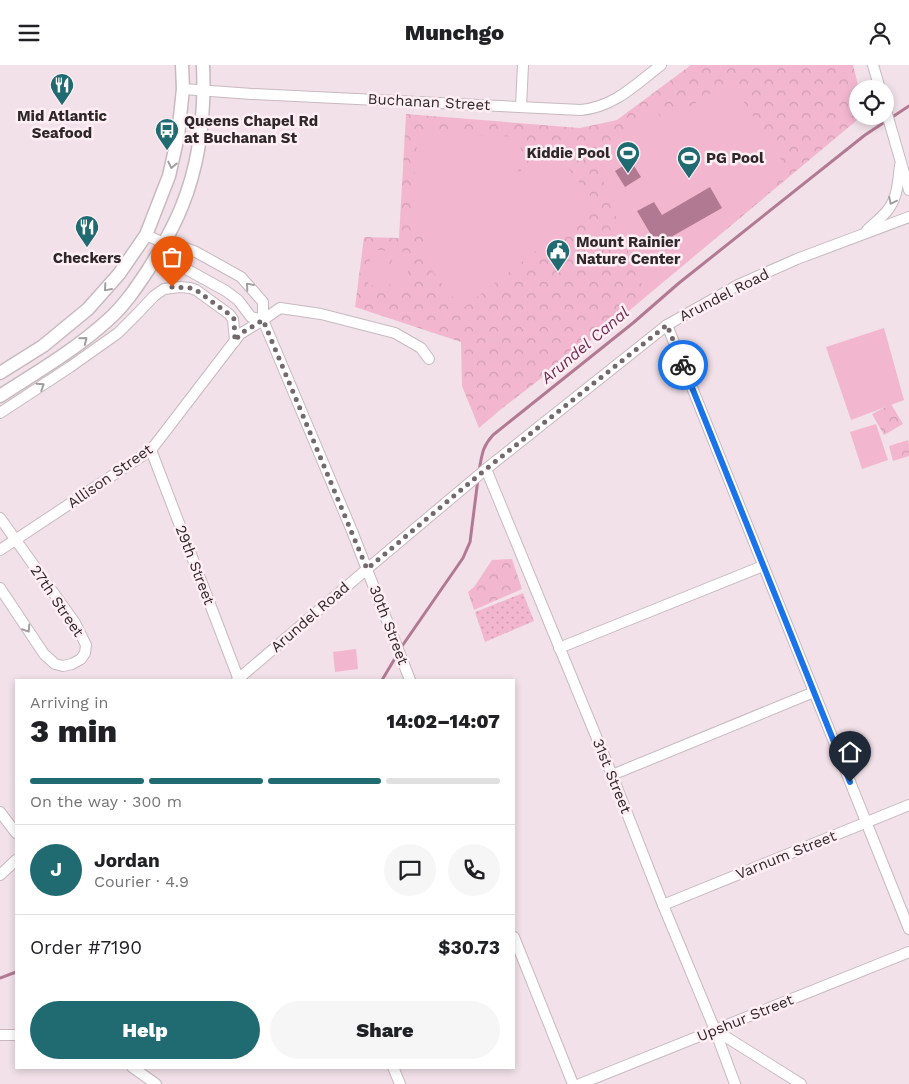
<!DOCTYPE html>
<html lang="en">
<head>
<meta charset="utf-8">
<style>
	body { margin:0; font-family:"Work Sans",sans-serif; background:#f6f6f6; color:#202124; height:100vh; display:flex; flex-direction:column; font-size:19px; white-space:nowrap }
	* { box-sizing:border-box; margin:0 }
	p { font-size:16px; color:#757577 }
	.icon { flex:none; width:28px; height:28px; fill:none; stroke:currentColor; stroke-width:2; stroke-linecap:round; stroke-linejoin:round }
	.map { position:relative; flex:1; overflow:hidden }
	.panel { position:absolute; left:15px; top:614px; width:500px; height:390px; display:flex; flex-direction:column; background:#fff; border-radius:0px; box-shadow:0 2px 8px #0003 }
	.panel>* { flex:none }
	.tools { position:absolute; left:849px; top:15px; display:grid; gap:10px }
	.tools a { display:grid; place-items:center; width:45px; height:45px; border-radius:50%; background:#fff; box-shadow:0 2px 8px #0003; font-size:25px }
	.pin { position:absolute; display:grid; place-items:center; width:42px; height:42px; color:#fff; margin:-51px -21px; border-radius:50% 50% 50% 0; rotate:-45deg; box-shadow:0 0 5px #0007 }
	.pin .icon { rotate:45deg }
	.courier { position:absolute; display:grid; place-items:center; width:50px; height:50px; margin:-25px; border:4px solid #1a73e8; border-radius:50%; background:#fff; color:#222; box-shadow:0 1px 6px #0007 }
	.headline em { font-style:normal; font-weight:800 }
	.headline div { display:flex; flex-direction:column-reverse }
	.headline { display:flex; align-items:center; justify-content:space-between; height:85px; padding:0 15px }
	h1 { font-size:32px; font-weight:800; line-height:38px }
	.bar { display:grid; grid-template-columns:repeat(4,1fr); gap:8px 5px; align-content:center; height:60px; padding:0 15px }
	.bar i { height:6px; border-radius:4px; background:#e0e0e0 }
	.bar .active { background:#1f6b71 }
	.bar p { grid-column:span 4 }
	.line { display:flex; align-items:center; gap:12px; padding:0 15px; border-top:1px solid #e0e0e0 }
	.line div { flex:1 }
	.round { display:grid; place-items:center; flex:none; width:52px; height:52px; border-radius:26px; background:#f6f6f6 }
	.primary-button { display:flex; gap:10px; margin-top:auto; padding:10px 15px }
	.primary-button a { flex:1; height:58px; border-radius:30px; background:#1f6b71; color:#fff; font-size:20px; font-weight:800; line-height:58px; text-align:center }
	.primary-button a+a { background:#f6f6f6; color:#202124 }
	header { display:flex; justify-content:space-between; align-items:center; height:65px; padding:0 15px; background:#fff; font-size:22px; font-weight:800 }
	.map>svg:first-child { display:block }
	.grass { fill:url(#grass-dots) }
	.park { fill:url(#park-crowns) }
	.pitch { fill:#f2b7cf }
	.water { fill:#b27a92 }
	.lines { fill:none; stroke-linecap:round; stroke-linejoin:round }
	.stream { stroke:#b27a92; stroke-width:3 }
	.minor-casing { stroke:#c8b9bf; stroke-width:12 }
	.major-casing { stroke:#c8b9bf; stroke-width:15 }
	.minor { stroke:#fff; stroke-width:10 }
	.major { stroke:#fff; stroke-width:12 }
	.oneway { stroke:#a19e9f }
	.done { stroke:#73696c; stroke-width:5; stroke-dasharray:0 9 }
	.route { stroke:#1a73e8; stroke-width:6 }
	.labels { text-anchor:middle; dominant-baseline:central; stroke-width:5; stroke-linejoin:round; paint-order:stroke }
	.street-label { font-size:15px; fill:#2e282a; stroke:#ffeff5 }
	.poi-label { font-size:15px; font-weight:bold; fill:#2e282a; stroke:#ffeff5; text-anchor:start }
	.water-label { font-size:16px; font-style:italic; fill:#712b4e; stroke:#ffeff5 }
</style>
</head>
<body>
<header><svg class="icon" aria-label="menu" viewBox="0 0 24 24"><path d="M4 6h16M4 12h16M4 18h16"/></svg>Munchgo<svg class="icon" aria-label="person" viewBox="0 0 24 24"><circle cx="12" cy="8" r="4"/><path d="M4 21q1-7 8-7t8 7"/></svg></header>
<div class="map">
<svg width="909" height="1019" viewBox="0 0 909 1019">
	<defs>
		<pattern id="grass-dots" width="8" height="8" patternUnits="userSpaceOnUse" patternTransform="scale(1.25)"><rect width="8" height="8" fill="#f2b7cf"/><path d="M2 2h.1M6 6h.1" fill="none" stroke="#d09db2" stroke-width="1.8" stroke-linecap="round"/></pattern>
		<pattern id="park-crowns" width="20" height="18" patternUnits="userSpaceOnUse" patternTransform="scale(1.25)"><rect width="20" height="18" fill="#f2b7cf"/><path d="M2 6a3 3 0 1 1 6 0M12 15a3 3 0 1 1 6 0" fill="none" stroke="#d09db2"/></pattern>
	</defs>
	<rect width="100%" height="100%" fill="#f2e1e8"/>
	<polygon class="grass" points="523,528 534,556 485,577 475,547"/>
	<g class="park">
		<polygon points="691,0 853,0 859,24 858,24 858,51 862,51 630,245 500,345 479,363 462,321 461,277 355,242 364,172 399,173 406,49 580,63 617,55"/>
		<polygon points="891,339 903,359 884,370 872,349"/>
		<polygon points="908,375 909,379 909,391 893,396 889,381"/>
		<polygon points="512,494 522,524 474,545 468,527 474,522 492,495"/>
	</g>
	<g class="pitch">
		<polygon points="730,16 783,98 767,130 649,221 643,222 638,208 636,209 594,88 634,63 632,58 655,43 661,53 683,39 686,44"/>
		<polygon points="428,68 521,72 520,97 517,109 551,82 596,138 594,141 590,143 462,244 418,188 441,169 411,162 417,79"/>
		<polygon points="371,184 387,186 385,221 368,220"/>
		<polygon points="393,186 409,187 407,223 390,222"/>
		<polygon points="884,263 904,335 851,355 826,282"/>
		<polygon points="876,359 888,395 862,404 850,367"/>
		<polygon points="356,584 358,604 335,607 333,587"/>
	</g>
	<g class="water">
		<polygon points="631,96 641,112 625,122 615,106"/>
		<polygon points="710,122 722,143 657,180 637,146 654,137 662,150"/>
	</g>
	<g class="lines">
		<g class="stream">
			<path d="M479,406C482,390 482,382 493,370L633,258L679,218L865,70L909,41"/>
			<polyline points="400,584 463,493 470,477 478,414"/>
			<polyline points="382,615 397,590"/>
			<polyline points="0,913 16,907"/>
		</g>
		<g class="minor-casing">
			<g id="minor">
				<polyline points="873,0 880,24"/>
				<path d="M183,24L252,29L581,45C614,42 635,20 661,0"/>
				<polyline points="521,41 523,0"/>
				<polyline points="885,42 909,125"/>
				<path d="M867,165C874,159 881,153 887,146C898,133 898,116 900,100"/>
				<polyline points="146,170 164,178 177,180 196,187 241,212 263,237 263,255 352,466 410,615"/>
				<polyline points="164,178 168,194 226,226 238,235 251,252 263,255"/>
				<polyline points="667,260 909,864"/>
				<polyline points="0,348 70,302 118,268 138,248 154,231 164,224 180,222 190,223 196,225 229,249 233,254 235,276"/>
				<polyline points="151,385 239,615"/>
				<polyline points="486,404 612,710 663,840 715,965 735,1019"/>
				<polyline points="0,453 75,558 86,580 85,588 81,594 72,599 63,601 55,599 44,589 0,523"/>
				<polyline points="0,485 151,385 240,269 263,255 280,243 321,249 395,268 421,283 429,294"/>
				<polyline points="559,583 763,501"/>
				<polyline points="237,615 367,504 486,404 667,260 738,220 797,194 909,152"/>
				<polyline points="612,710 814,627"/>
				<polyline points="0,747 16,768"/>
				<polyline points="0,810 16,795"/>
				<polyline points="663,840 909,740"/>
				<polyline points="514,872 573,1019"/>
				<polyline points="715,965 801,1019"/>
				<polyline points="0,970 16,970"/>
				<polyline points="132,1002 156,1019"/>
				<polyline points="393,1002 400,1019"/>
				<polyline points="580,1019 909,887"/>
			</g>
		</g>
		<g class="major-casing">
			<g id="major">
				<polyline points="0,308 43,281 88,244 119,209 146,170 169,111 178,71 183,24 182,0"/>
				<path d="M0,331C37,307 75,285 108,255C124,241 136,223 148,205C161,184 173,164 182,141C200,97 205,47 203,0"/>
			</g>
		</g>
		<use href="#minor" class="minor"/>
		<use href="#major" class="major"/>
	</g>
	<defs><path id="oneway-chevron" d="M-2-3.5L2.5 0L-2 3.5" fill="none" stroke-width="1.6" stroke-linecap="round" stroke-linejoin="round" transform="scale(1.25)"/></defs>
	<g class="oneway">
		<use href="#oneway-chevron" transform="translate(172 100) rotate(102)"/>
		<use href="#oneway-chevron" transform="translate(892 136) rotate(116)"/>
		<use href="#oneway-chevron" transform="translate(249 221) rotate(-131)"/>
		<use href="#oneway-chevron" transform="translate(107 223) rotate(131)"/>
		<use href="#oneway-chevron" transform="translate(84 275) rotate(-39)"/>
		<use href="#oneway-chevron" transform="translate(41 321) rotate(-33)"/>
		<use href="#oneway-chevron" transform="translate(27 564) rotate(57)"/>
	</g>
	<g class="lines">
		<polyline class="done" points="172,222 190,223 196,225 229,249 234,254 235,276 240,269 263,255 367,504 486,404 667,260 683,300"/>
		<polyline class="route" points="683,300 850,717"/>
	</g>
	<defs>
		<g id="restaurant-pin" transform="scale(1.25)"><path d="M0 17L-7.5 6A9.5 9.5 0 1 1 7.5 6Z" fill="#1f6b71" stroke="#ffeff5"/><path d="M-5-6h1v4h1v-4h1v4h1v-4h1v5L-1.5 .5V6h-2V.5L-5-1ZM5-6V6H3V1.5H1.5Q1.5-4 5-6Z" fill="#fff"/></g>
		<g id="bus-pin" transform="scale(1.25)"><path d="M0 17L-7.5 6A9.5 9.5 0 1 1 7.5 6Z" fill="#1f6b71" stroke="#ffeff5"/><path d="M-5-6H5V4H4V6H2V4H-2V6H-4V4H-5ZM-3.5-4V0h7V-4ZM-3.5 1.2v1.5H-2V1.2ZM2 1.2v1.5H3.5V1.2Z" fill="#fff"/></g>
		<g id="stadium-pin" transform="scale(1.25)"><path d="M0 17L-7.5 6A9.5 9.5 0 1 1 7.5 6Z" fill="#1f6b71" stroke="#ffeff5"/><path d="M0-5a6.5 5 0 1 0 0 10a6.5 5 0 1 0 0-10ZM-3.5-1.8h7v3.6h-7Z" fill="#fff"/></g>
		<g id="civic-pin" transform="scale(1.25)"><path d="M0 17L-7.5 6A9.5 9.5 0 1 1 7.5 6Z" fill="#1f6b71" stroke="#ffeff5"/><path d="M-.6-6.5H3V-4.5H.6V-3L4-1V1h2V6H-6V1h2V-1L-.6-3ZM-1.2 2.5V6h2.4V2.5Z" fill="#fff"/></g>
	</defs>
	<g fill-rule="evenodd">
		<use href="#restaurant-pin" x="62" y="20"/>
		<use href="#bus-pin" x="167" y="65"/>
		<use href="#stadium-pin" x="628" y="88"/>
		<use href="#stadium-pin" x="689" y="93"/>
		<use href="#restaurant-pin" x="87" y="162"/>
		<use href="#civic-pin" x="558" y="186"/>
	</g>
	<g class="labels">
		<g class="street-label">
			<text transform="translate(429 37) rotate(3)">Buchanan Street</text>
			<text transform="translate(724 230) rotate(-27)">Arundel Road</text>
			<text transform="translate(110 411) rotate(-35)">Allison Street</text>
			<text transform="translate(195 500) rotate(69)">29th Street</text>
			<text transform="translate(57 536) rotate(56)">27th Street</text>
			<text transform="translate(310 552) rotate(-41)">Arundel Road</text>
			<text transform="translate(389 560) rotate(69)">30th Street</text>
			<text transform="translate(612 711) rotate(68)">31st Street</text>
			<text transform="translate(786 790) rotate(-22)">Varnum Street</text>
			<text transform="translate(745 953) rotate(-22)">Upshur Street</text>
		</g>
		<g class="poi-label">
			<text x="62" y="51" text-anchor="middle">Mid Atlantic<tspan x="62" dy="17">Seafood</tspan></text>
			<text x="184" y="56">Queens Chapel Rd<tspan x="184" dy="17">at Buchanan St</tspan></text>
			<text x="610" y="88" text-anchor="end">Kiddie Pool</text>
			<text x="706" y="93">PG Pool</text>
			<text x="576" y="177">Mount Rainier<tspan x="576" dy="17">Nature Center</tspan></text>
			<text x="87" y="193" text-anchor="middle">Checkers</text>
		</g>
		<g class="water-label">
			<text transform="translate(585 280) rotate(-40)">Arundel Canal</text>
		</g>
	</g>
</svg>
<div class="tools">
<a><svg class="icon" aria-label="locate" viewBox="0 0 24 24"><circle cx="12" cy="12" r="6"/><path d="M12 2v4M12 18v4M2 12h4M18 12h4"/></svg></a>
</div>
<div class="pin" style="left:172px;top:222px;background:#ea580c"><svg class="icon" aria-label="bag" viewBox="0 0 24 24"><path d="M5 8h14l-1 12H6zM9 8a3 3 0 0 1 6 0"/></svg></div>
<div class="pin" style="left:850px;top:717px;background:#1f2937"><svg class="icon" aria-label="home" viewBox="0 0 24 24"><path d="M3 11l9-7 9 7M6 9v11h12V9"/></svg></div>
<div class="courier" style="left:683px;top:300px"><svg class="icon" aria-label="bike" viewBox="0 0 24 24"><circle cx="6" cy="16" r="4"/><circle cx="18" cy="16" r="4"/><path d="M6 16l4-8h5l3 8M10 8l3 8H6M13 5h3"/></svg></div>
<section class="panel">
<div class="headline"><div><h1>3 min</h1><p>Arriving in</p></div><em>14:02–14:07</em></div>
<div class="bar"><i class="active"></i><i class="active"></i><i class="active"></i><i></i><p>On the way · 300 m</p></div>
<div class="line" style="height:90px"><b class="round" style="background:#1f6b71;color:#fff">J</b><div><b>Jordan</b><p>Courier · 4.9</p></div><a class="round"><svg class="icon" aria-label="chat" viewBox="0 0 24 24"><path d="M4 5h16v11H9l-5 4z"/></svg></a><a class="round"><svg class="icon" aria-label="phone" viewBox="0 0 24 24"><path d="M5 4h4l2 5-3 2q2 4 5 5l2-3 5 2v4C11 20 4 13 5 4z"/></svg></a></div>
<div class="line" style="height:65px"><div>Order #7190</div><b>$30.73</b></div>
<div class="primary-button"><a>Help</a><a>Share</a></div>
</section>
</div>
</body>
</html>
